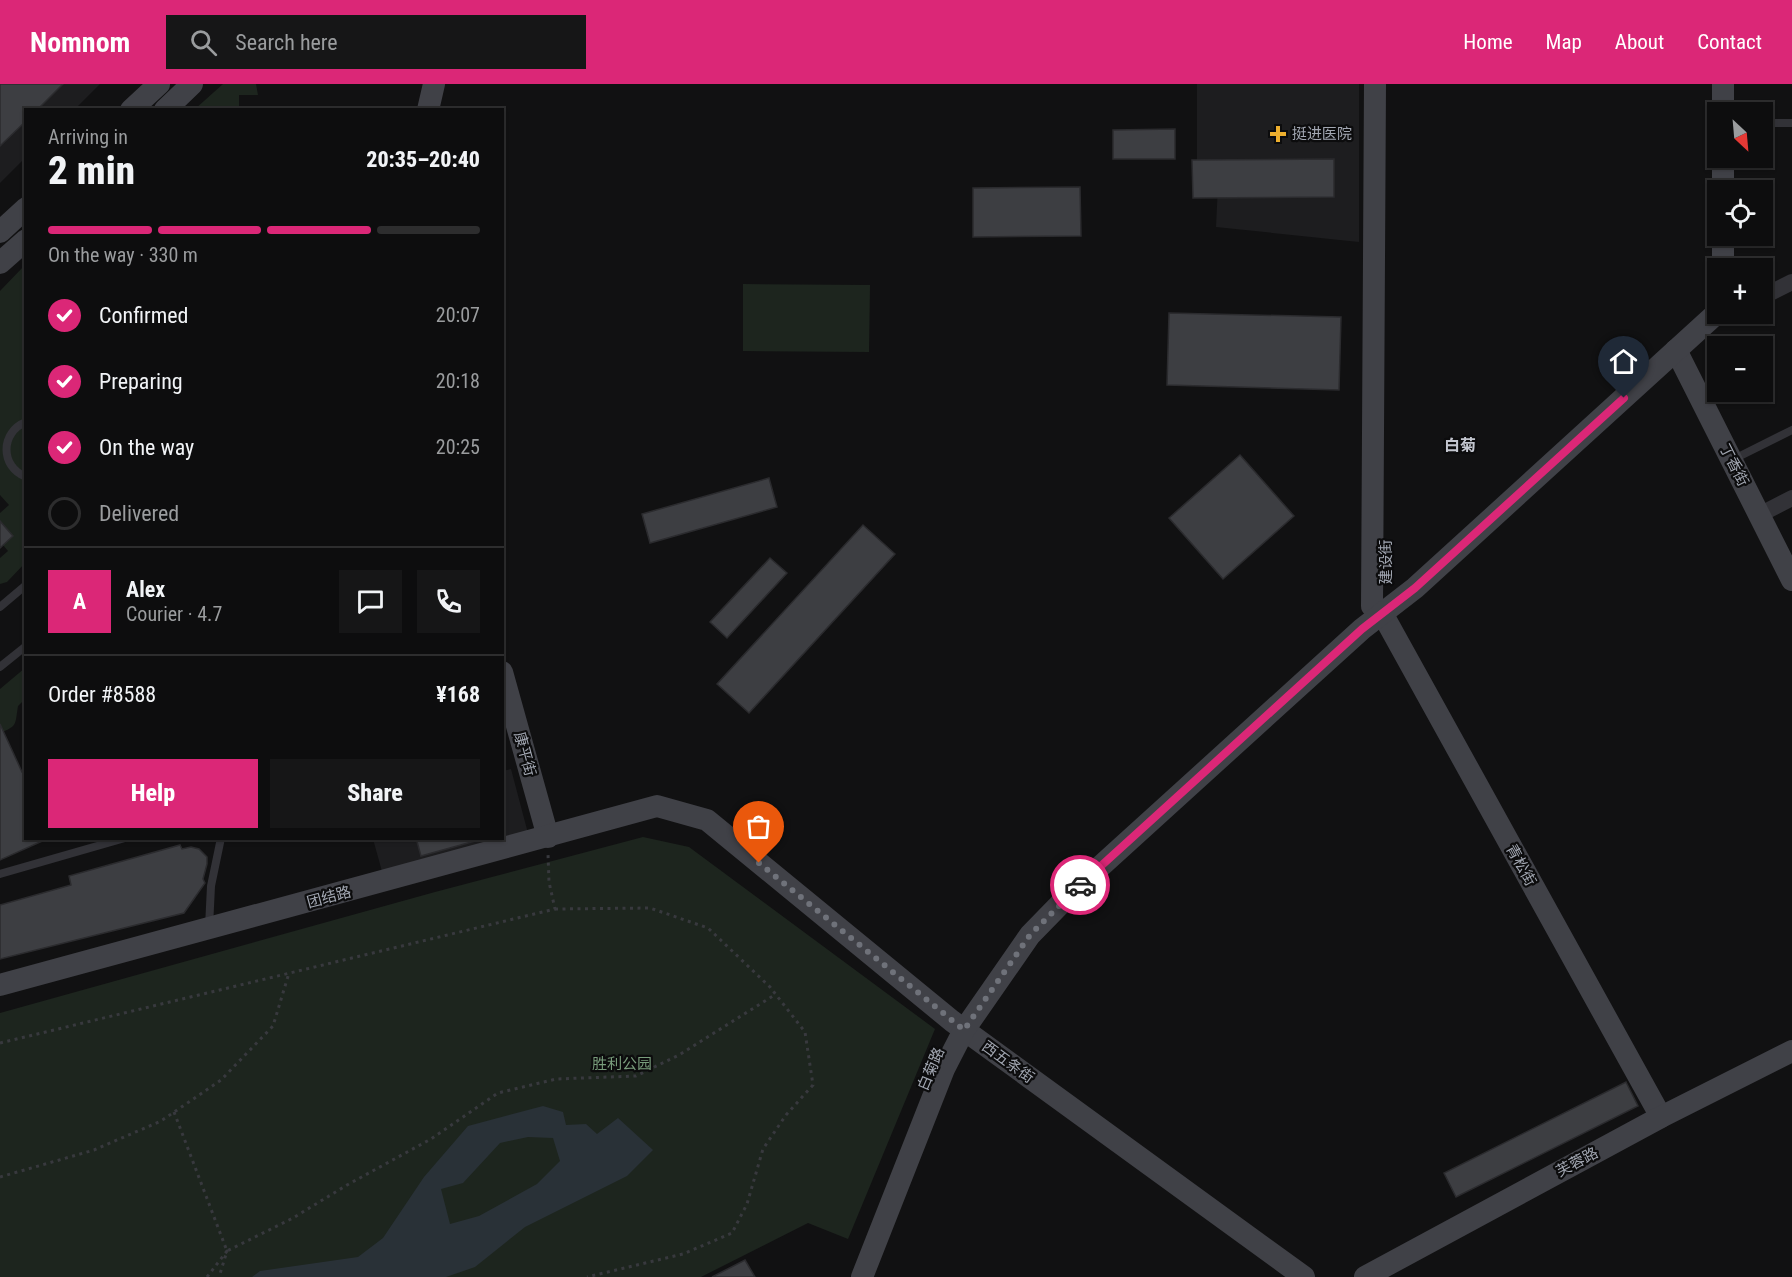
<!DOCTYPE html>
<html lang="en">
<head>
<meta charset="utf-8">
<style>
	body { margin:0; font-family:"Roboto Condensed","Noto Sans SC",sans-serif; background:#161617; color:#f1f3f6; height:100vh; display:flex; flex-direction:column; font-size:22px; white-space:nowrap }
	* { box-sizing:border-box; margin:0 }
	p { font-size:20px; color:#9a9c9e }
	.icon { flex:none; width:33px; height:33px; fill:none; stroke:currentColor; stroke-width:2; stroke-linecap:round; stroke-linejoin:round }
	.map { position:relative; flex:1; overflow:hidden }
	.drawer { position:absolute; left:24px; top:24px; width:480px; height:732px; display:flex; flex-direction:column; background:#0d0d0e; border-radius:0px; box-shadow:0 2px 4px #0004,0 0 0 2px #2d2d2e }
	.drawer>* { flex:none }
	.needle { width:39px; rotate:154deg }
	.buttons { position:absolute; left:1707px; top:18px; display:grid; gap:12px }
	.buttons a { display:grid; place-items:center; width:66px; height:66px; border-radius:0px; background:#0d0d0e; box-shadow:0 2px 4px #0004,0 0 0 2px #2d2d2e; font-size:30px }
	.pin { position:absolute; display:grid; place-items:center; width:51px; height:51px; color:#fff; margin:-62px -26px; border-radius:50% 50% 50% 0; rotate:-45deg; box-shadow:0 0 6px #0007 }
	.pin .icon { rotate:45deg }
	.courier { position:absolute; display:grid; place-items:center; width:60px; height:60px; margin:-30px; border:4px solid #db2777; border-radius:50%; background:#fff; color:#222; box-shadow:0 2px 8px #0007 }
	.overview em { font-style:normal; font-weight:800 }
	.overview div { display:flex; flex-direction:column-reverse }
	.overview { display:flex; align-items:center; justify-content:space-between; height:102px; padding:0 24px }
	h1 { font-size:39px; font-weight:800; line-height:45px }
	.bar { display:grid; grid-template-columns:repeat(4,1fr); gap:9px 6px; align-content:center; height:72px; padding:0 24px }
	.bar i { height:8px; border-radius:4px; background:#2d2d2e }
	.bar .selected { background:#db2777 }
	.bar p { grid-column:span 4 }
	.line { display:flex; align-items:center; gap:15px; padding:0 24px; border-top:2px solid #2d2d2e }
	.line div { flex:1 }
	.round { display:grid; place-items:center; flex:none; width:63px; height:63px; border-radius:0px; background:#161617 }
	ol { padding:0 24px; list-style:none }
	li { display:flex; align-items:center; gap:18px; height:66px }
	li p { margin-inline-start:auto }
	li .icon { padding:6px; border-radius:50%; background:#db2777; color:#fff; stroke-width:4 }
	li:last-child { color:#9a9c9e }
	li i { width:33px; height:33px; border:3px solid #2d2d2e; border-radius:50% }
	.cta { display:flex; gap:12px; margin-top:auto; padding:12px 24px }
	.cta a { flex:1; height:69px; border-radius:0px; background:#db2777; color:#fff; font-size:24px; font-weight:800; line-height:69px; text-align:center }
	.cta a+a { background:#161617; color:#f1f3f6 }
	header { display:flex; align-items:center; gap:36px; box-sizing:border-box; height:84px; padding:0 30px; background:#db2777; color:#fff }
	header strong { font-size:28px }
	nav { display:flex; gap:33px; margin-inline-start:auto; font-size:21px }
	.search { width:420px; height:54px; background:#161617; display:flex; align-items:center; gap:15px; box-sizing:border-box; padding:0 21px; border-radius:0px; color:#9a9c9e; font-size:22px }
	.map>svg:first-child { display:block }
	.built { fill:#1d1d1f }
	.green { fill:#1d251e }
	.water { fill:#293137; fill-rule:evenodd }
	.building { fill:#3d3e42; stroke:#2b2b2e; stroke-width:1.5 }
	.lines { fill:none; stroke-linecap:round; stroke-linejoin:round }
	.path { stroke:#38393e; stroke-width:3; stroke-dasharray:3 4.5; stroke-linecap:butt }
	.lane { stroke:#323237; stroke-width:8 }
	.street { stroke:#323237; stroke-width:16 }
	.secondary { stroke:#404147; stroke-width:22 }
	.done { stroke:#6f727a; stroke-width:6; stroke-dasharray:0 10.8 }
	.route { stroke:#db2777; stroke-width:8 }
	.poi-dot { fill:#edaf2e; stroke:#0c0c0d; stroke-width:2 }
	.labels { text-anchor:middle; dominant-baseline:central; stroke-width:4.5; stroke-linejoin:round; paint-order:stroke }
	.poi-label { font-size:15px; fill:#a2a7b2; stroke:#0c0c0d; text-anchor:start }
	.street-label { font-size:15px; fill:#a2a7b2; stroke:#0c0c0d }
	.park-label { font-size:15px; fill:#799d7c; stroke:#0c0c0d }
	.neighbourhood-label { font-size:16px; font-weight:bold; fill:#c3c6cf; stroke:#0c0c0d }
</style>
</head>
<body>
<header>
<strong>Nomnom</strong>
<div class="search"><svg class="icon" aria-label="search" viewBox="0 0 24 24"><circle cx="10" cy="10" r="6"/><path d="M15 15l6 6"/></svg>Search here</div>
<nav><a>Home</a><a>Map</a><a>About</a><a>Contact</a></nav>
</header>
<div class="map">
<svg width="1792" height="1193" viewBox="0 0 1792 1193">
	<rect width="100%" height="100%" fill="#111112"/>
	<g class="built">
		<polygon points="0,0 100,0 75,25 26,26 25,74 0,99"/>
		<polygon points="1197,0 1359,0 1359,158 1216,143 1218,101 1197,101"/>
		<polygon points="511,685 529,753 383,791 373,755 502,754 503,687"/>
	</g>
	<g class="green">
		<polygon points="223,0 256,0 258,11 239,11 239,25 195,25"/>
		<polygon points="25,181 25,479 7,498 0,500 0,474 8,467 3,461 13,452 0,437 0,429 9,421 0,411 0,207"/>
		<polygon points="743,200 870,201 869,268 743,267"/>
		<path d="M25,584V615L18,622C15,640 18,642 0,649V605Z"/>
		<polygon points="643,753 689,763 935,945 848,1155 808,1139 701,1193 0,1193 0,929 435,808"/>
	</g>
	<path class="water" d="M543,1022L563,1028L566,1041L586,1040L597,1050L618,1034L653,1066L627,1092L525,1143L475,1183L446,1193H252L260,1187L358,1173L383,1154L424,1093L468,1042ZM528,1053L553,1054L560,1077L537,1100L479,1132L450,1140L441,1105L463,1099L500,1059Z"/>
	<g class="building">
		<polygon points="0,0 63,0 37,26 26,26 26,37 0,62"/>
		<polygon points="1175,45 1175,75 1113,75 1113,46"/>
		<polygon points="1334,75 1334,113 1193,114 1192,76"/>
		<polygon points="1080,103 1081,152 973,153 973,104"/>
		<polygon points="1169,229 1341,233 1339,306 1167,301"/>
		<polygon points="1240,371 1294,432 1223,495 1169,434"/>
		<polygon points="769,394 777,423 650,459 642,430"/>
		<polygon points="0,437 13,452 0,464"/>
		<polygon points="863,441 895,470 749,629 717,600"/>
		<polygon points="770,474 787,489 727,554 710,538"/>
		<polygon points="0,640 22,688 26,687 26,754 49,754 0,776"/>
		<polygon points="416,754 486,754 421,772"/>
		<polygon points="180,761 182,765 191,763 199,765 207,773 207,780 203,795 205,799 184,829 0,875 0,821 71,801 69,792"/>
		<polygon points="1626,998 1638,1022 1456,1113 1444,1089"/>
		<polygon points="745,1176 755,1193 712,1193"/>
	</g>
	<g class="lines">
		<g class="path">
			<polyline points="555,825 650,824 708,844 770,903 805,948 813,1001 786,1031 763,1065 747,1120 732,1149 683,1170 587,1193"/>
			<polyline points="0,959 555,825 549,798 548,770"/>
			<polyline points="174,1028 227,1167 293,1134 347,1101 431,1055 498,1009 556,995 636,992 679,971 776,910"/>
			<polyline points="0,1093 94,1066 161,1037 221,996 273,942 289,889"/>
			<polyline points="207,1193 227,1167 219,1193"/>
		</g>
		<g class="lane">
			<polyline points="1762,39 1792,39"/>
			<path d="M26,338C0,348 0,383 26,393"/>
			<polyline points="1732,376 1792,346"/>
			<polyline points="0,523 26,501"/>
			<polyline points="0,583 26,562"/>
			<polyline points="0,790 125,754"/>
			<polyline points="209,843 211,802 221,754"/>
		</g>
		<g class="street">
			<polyline points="1762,213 1792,198"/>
			<polyline points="1759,431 1792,414"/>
		</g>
		<g class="secondary">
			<polyline points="1375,0 1372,522 1382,529 1661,1033"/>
			<polyline points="131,26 159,0"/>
			<polyline points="165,26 192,0"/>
			<polyline points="428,26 434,0"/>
			<polyline points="1723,28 1723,0"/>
			<polyline points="1723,74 1723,106"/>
			<polyline points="0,148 26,124"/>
			<polyline points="1723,152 1723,184"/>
			<polyline points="0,179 26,156"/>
			<polyline points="1676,266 1792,496"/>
			<polyline points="502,588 548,753"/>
			<polyline points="0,901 657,722 707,736 952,937 1304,1193"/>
			<polyline points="862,1193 944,985 964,946 1030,851 1070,810 1362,545 1415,504 1718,228"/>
			<polyline points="1365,1193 1661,1033 1792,967"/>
		</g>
	</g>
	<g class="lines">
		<polyline class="done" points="759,779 964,946 1030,851 1080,801"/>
		<polyline class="route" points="1080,801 1362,545 1415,504 1624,314"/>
	</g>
	<path class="poi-dot" d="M1275 41h6v6h6v6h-6v6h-6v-6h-6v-6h6z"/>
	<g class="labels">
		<g class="poi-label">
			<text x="1292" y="50">挺进医院</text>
		</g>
		<g class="street-label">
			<text transform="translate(1734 381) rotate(63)">丁香街</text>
			<text transform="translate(1386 478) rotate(-90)">建设街</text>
			<text transform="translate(525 670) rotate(75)">康平街</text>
			<text transform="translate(1521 781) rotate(61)">青松街</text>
			<text transform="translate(329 813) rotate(-15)">团结路</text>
			<text transform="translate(1008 978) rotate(36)">西五条街</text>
			<text transform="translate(931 985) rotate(-67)">白菊路</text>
			<text transform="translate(1577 1078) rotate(-28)">芙蓉路</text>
		</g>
		<g class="park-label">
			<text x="622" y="980">胜利公园</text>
		</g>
		<g class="neighbourhood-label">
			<text x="1460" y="361">白菊</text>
		</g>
	</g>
</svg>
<div class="buttons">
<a><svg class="needle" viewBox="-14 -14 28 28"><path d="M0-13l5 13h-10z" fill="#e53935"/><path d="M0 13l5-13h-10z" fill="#9a9c9e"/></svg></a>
<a><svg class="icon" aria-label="locate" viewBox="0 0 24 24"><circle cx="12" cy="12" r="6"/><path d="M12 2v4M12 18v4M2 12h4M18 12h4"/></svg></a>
<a>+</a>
<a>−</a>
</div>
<div class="pin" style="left:759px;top:779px;background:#ea580c"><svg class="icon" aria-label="bag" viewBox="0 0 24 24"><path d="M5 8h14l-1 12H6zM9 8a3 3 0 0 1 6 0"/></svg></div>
<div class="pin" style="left:1624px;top:314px;background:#1f2937"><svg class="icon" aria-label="home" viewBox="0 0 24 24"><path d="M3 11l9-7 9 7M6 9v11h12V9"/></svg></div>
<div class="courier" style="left:1080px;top:801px"><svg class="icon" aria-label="car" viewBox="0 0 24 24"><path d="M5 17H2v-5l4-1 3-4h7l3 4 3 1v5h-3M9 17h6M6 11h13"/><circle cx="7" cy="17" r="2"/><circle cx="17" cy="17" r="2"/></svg></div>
<section class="drawer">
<div class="overview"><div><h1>2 min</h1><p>Arriving in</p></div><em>20:35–20:40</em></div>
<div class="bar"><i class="selected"></i><i class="selected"></i><i class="selected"></i><i></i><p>On the way · 330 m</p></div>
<ol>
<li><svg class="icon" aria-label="check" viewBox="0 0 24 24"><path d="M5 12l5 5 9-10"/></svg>Confirmed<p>20:07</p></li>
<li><svg class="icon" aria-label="check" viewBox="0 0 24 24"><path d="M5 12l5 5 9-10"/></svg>Preparing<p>20:18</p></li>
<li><svg class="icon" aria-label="check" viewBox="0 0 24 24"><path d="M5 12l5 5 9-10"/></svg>On the way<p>20:25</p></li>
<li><i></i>Delivered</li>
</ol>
<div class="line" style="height:108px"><b class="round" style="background:#db2777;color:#fff">A</b><div><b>Alex</b><p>Courier · 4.7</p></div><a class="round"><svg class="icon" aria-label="chat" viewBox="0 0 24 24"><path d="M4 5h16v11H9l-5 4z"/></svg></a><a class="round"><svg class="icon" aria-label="phone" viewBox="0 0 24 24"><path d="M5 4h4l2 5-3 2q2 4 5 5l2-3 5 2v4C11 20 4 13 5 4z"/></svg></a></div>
<div class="line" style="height:78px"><div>Order #8588</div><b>¥168</b></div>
<div class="cta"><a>Help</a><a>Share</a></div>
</section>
</div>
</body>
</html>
